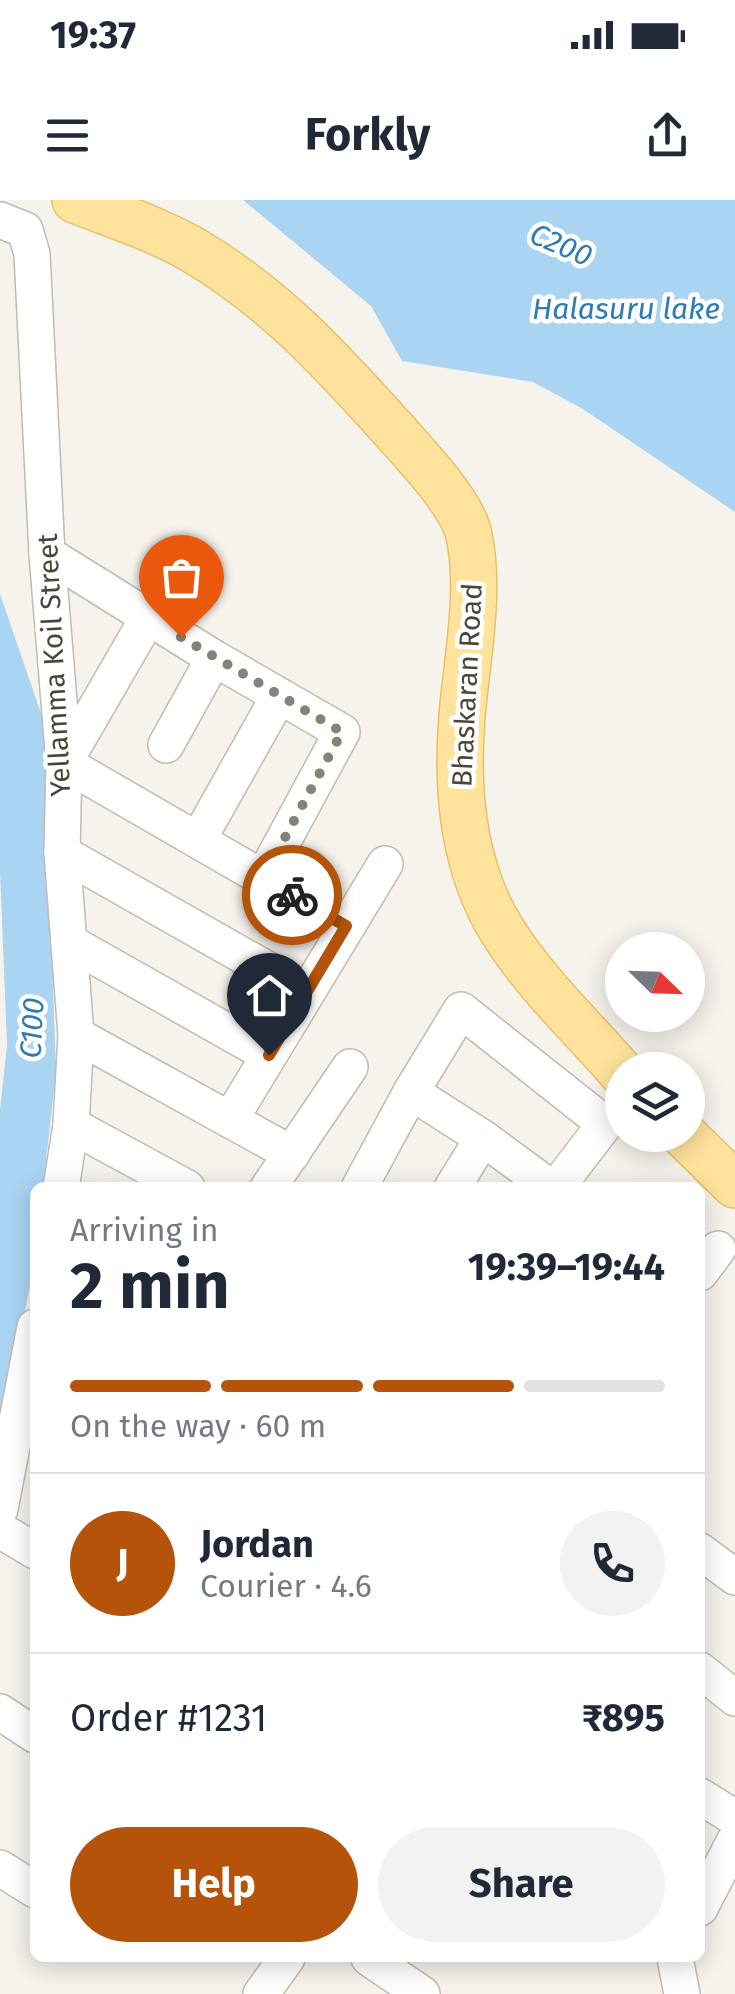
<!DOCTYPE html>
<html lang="en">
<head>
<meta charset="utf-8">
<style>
	body { margin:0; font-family:"Fira Sans",sans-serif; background:#f2f2f3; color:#1f2937; height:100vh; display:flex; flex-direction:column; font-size:38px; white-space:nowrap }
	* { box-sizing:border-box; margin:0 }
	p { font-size:32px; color:#747a83 }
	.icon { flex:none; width:55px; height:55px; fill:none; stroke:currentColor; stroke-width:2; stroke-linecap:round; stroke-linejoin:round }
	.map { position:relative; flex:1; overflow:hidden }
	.details { position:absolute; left:30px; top:982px; width:675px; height:780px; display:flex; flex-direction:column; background:#fff; border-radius:15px; box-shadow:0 5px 25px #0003 }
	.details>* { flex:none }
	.needle { width:65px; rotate:113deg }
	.tools { position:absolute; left:605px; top:732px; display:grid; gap:20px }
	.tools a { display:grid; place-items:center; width:100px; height:100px; border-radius:50%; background:#fff; box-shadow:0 5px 25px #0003; font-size:50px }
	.pin { position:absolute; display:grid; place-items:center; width:85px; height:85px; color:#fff; margin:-102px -42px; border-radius:50% 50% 50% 0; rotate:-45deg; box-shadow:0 0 10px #0007 }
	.pin .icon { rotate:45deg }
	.courier { position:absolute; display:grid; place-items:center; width:100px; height:100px; margin:-50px; border:8px solid #b45309; border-radius:50%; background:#fff; color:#222; box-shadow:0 2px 12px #0007 }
	.head em { font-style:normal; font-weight:700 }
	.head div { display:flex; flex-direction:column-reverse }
	.head { display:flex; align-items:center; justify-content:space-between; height:170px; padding:0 40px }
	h1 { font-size:65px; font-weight:700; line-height:75px }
	.bar { display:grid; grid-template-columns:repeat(4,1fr); gap:15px 10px; align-content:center; height:120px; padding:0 40px }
	.bar i { height:12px; border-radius:8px; background:#e0e1e3 }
	.bar .on { background:#b45309 }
	.bar p { grid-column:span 4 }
	.line { display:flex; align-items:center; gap:25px; padding:0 40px; border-top:2px solid #e0e1e3 }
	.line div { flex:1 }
	.round { display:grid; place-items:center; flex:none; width:105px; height:105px; border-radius:52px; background:#f2f2f3 }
	.action { display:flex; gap:20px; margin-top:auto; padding:20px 40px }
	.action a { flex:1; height:115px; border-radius:60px; background:#b45309; color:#fff; font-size:40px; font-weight:700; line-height:115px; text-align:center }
	.action a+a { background:#f2f2f3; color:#1f2937 }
	.status { display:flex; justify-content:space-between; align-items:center; height:70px; padding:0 50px; background:#fff; direction:ltr }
	.status svg { height:28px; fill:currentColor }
	header { display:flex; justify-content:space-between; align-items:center; height:130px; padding:0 40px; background:#fff; font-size:45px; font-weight:700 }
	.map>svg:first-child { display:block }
	.water { fill:#a9d4f2 }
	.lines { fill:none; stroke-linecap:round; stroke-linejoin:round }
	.minor-casing { stroke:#c2bbae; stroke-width:38 }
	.major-casing { stroke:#e6c16a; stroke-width:48 }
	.minor { stroke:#fff; stroke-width:35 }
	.major { stroke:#ffe39c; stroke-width:45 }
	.done { stroke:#878178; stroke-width:10; stroke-dasharray:0 18 }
	.route { stroke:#b45309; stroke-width:12 }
	.labels { text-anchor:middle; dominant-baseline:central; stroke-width:9; stroke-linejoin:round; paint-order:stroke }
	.street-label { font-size:28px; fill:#4b4439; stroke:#fff }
	.water-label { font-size:30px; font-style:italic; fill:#2e7ab2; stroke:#fff }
</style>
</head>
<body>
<div class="status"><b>19:37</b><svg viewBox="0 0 49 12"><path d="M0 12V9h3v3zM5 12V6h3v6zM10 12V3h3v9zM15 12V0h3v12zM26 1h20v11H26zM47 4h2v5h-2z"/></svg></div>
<header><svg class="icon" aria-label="menu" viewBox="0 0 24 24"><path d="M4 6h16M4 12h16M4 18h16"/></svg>Forkly<svg class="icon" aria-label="share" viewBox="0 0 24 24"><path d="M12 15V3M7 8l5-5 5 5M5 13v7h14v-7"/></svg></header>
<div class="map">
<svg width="735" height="1794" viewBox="0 0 735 1794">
	<rect width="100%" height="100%" fill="#f6f3ec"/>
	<g class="water">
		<polygon points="243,0 735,0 735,312 583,209 533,182 402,161 371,106"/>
		<polygon points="0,394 44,522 56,872 43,987 35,988 35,1061 0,1234 0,910 7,845 0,670"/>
	</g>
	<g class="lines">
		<g class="minor-casing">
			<g id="minor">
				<polyline points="0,20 25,30 32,54 47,354 64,563 62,653 76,835 71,925 61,988"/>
				<polyline points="47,354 214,458 342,532 263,678"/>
				<polyline points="149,416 64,563 346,726"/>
				<polyline points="166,545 214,458"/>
				<polyline points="198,640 279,496"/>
				<polyline points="62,653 307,792"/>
				<polyline points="69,742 269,855"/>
				<polyline points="76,835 292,954"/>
				<polyline points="411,892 483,938 452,988"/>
				<polyline points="230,920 385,664"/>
				<polyline points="71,925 187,988"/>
				<polyline points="483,938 551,988"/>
				<polyline points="268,988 350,867"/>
				<polyline points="359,988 411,892 461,810 605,924 556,988"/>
				<polyline points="700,1073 718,1049"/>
				<polyline points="0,1309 35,1127"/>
				<polyline points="0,1330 35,1351"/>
				<polyline points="700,1351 735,1377"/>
				<polyline points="700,1470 735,1498"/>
				<polyline points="0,1512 35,1535"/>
				<polyline points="700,1596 735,1618"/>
				<polyline points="0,1668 35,1690"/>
				<polyline points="700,1708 735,1640"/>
				<polyline points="369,1758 422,1794"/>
				<polyline points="675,1758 682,1794"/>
				<polyline points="261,1794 287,1758"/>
			</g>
		</g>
		<g class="major-casing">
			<g id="major">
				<path d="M75,0C113,15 157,29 193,50C278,100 335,165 400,237C421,261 462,304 469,335C481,393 467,457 462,516C456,589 463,671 505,735C537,785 583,828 622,873"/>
				<polyline points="684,935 735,985"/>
			</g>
		</g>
		<use href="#minor" class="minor"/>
		<use href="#major" class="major"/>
	</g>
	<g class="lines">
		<polyline class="done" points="181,437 342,532 263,678 292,695"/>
		<polyline class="route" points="269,855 346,726 292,695"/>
	</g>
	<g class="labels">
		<g class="street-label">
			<text transform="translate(54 465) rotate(-93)">Yellamma Koil Street</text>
			<text transform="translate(467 485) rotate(-87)">Bhaskaran Road</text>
		</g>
		<g class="water-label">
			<text transform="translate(561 45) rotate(23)">C200</text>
			<text x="626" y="109">Halasuru lake</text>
			<text transform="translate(32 828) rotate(-87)">C100</text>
		</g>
	</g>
</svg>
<div class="tools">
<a><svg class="needle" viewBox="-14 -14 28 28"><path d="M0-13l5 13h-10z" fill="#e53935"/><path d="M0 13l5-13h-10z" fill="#747a83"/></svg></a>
<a><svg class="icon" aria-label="layers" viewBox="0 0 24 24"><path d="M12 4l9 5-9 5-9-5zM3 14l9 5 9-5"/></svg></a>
</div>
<div class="pin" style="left:181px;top:437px;background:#ea580c"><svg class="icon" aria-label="bag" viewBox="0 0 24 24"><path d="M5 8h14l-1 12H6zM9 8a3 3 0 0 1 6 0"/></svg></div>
<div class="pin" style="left:269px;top:855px;background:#1f2937"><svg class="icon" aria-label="home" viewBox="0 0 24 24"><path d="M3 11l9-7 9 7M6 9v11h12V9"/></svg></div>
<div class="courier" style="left:292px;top:695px"><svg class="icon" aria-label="bike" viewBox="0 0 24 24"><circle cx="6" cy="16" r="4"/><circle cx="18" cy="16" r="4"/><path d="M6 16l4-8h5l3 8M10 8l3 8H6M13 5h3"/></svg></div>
<section class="details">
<div class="head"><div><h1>2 min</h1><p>Arriving in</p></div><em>19:39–19:44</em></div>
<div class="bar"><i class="on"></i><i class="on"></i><i class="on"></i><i></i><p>On the way · 60 m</p></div>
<div class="line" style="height:180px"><b class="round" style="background:#b45309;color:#fff">J</b><div><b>Jordan</b><p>Courier · 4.6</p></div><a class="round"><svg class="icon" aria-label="phone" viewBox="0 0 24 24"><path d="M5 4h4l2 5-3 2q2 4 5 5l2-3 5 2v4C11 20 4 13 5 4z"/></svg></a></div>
<div class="line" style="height:130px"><div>Order #1231</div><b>₹895</b></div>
<div class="action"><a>Help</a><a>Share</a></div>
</section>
</div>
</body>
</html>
